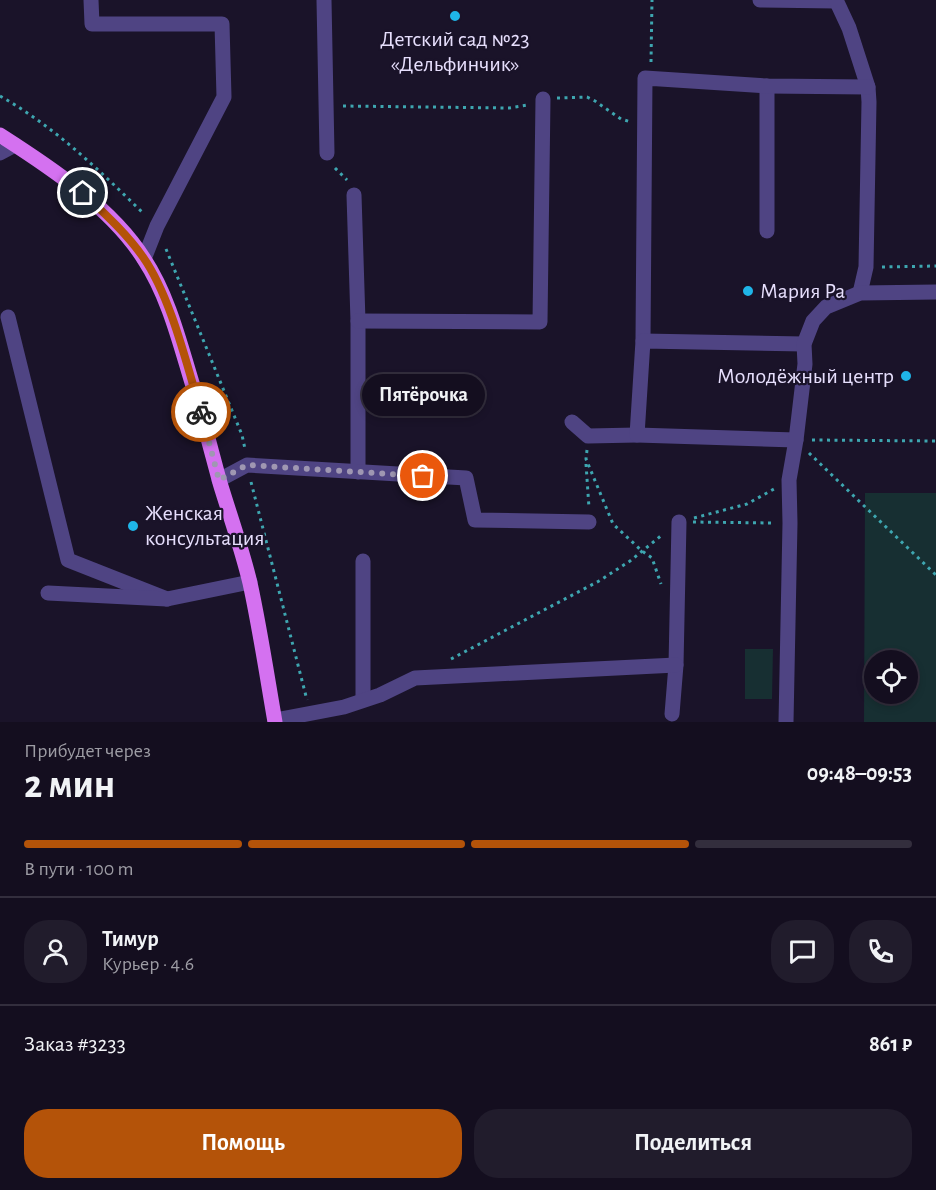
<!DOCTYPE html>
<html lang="ru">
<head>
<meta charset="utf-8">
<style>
	body { margin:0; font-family:"Alegreya Sans",sans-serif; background:#211c2c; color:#f1f3f6; height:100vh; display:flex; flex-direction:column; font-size:22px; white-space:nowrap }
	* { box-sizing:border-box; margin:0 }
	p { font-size:20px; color:#9d9ca4 }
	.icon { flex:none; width:33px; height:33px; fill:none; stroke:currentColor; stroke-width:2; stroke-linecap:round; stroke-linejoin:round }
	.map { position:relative; height:722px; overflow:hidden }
	.panel { display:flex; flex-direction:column; background:#140e1f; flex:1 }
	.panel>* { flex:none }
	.tools { position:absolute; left:864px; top:650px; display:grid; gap:12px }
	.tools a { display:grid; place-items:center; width:54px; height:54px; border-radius:50%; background:#140e1f; box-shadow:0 3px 9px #0003,0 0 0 2px #332e3d; font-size:30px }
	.pin { position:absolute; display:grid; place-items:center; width:51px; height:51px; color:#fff; margin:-26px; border:3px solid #fff; border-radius:50%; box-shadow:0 2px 6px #0007 }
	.courier { position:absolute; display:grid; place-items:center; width:60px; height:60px; margin:-30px; border:4px solid #b45309; border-radius:50%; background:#fff; color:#222; box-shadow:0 2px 8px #0007 }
	.bubble { position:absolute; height:42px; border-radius:21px; background:#140e1f; box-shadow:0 3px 9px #0003,0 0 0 2px #332e3d; font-size:20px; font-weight:700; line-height:42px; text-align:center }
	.headline em { font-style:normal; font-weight:700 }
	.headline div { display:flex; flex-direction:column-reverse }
	.headline { display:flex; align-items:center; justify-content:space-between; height:102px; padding:0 24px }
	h1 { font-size:39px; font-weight:700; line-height:45px }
	.bar { display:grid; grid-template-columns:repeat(4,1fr); gap:9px 6px; align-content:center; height:72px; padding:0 24px }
	.bar i { height:8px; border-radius:4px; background:#332e3d }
	.bar .current { background:#b45309 }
	.bar p { grid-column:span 4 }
	.line { display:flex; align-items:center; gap:15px; padding:0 24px; border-top:2px solid #332e3d }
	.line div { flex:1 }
	.round { display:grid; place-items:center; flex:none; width:63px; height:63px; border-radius:24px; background:#211c2c }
	.primary-button { display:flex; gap:12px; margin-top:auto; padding:12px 24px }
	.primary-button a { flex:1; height:69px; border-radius:24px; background:#b45309; color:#fff; font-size:24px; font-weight:700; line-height:69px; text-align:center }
	.primary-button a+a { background:#211c2c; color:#f1f3f6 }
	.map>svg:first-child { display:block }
	.green { fill:#172f32; fill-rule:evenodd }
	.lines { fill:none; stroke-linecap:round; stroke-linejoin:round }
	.path { stroke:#3ea6b0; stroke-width:3; stroke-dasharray:3 4.5; stroke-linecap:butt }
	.minor { stroke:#4f4483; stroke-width:15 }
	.major { stroke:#d471f0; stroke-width:15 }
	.done { stroke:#9f97b2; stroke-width:6; stroke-dasharray:0 10.8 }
	.route { stroke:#b45309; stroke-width:8 }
	.poi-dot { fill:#1fb5e8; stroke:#1a1329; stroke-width:2 }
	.labels { text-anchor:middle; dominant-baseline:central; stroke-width:4.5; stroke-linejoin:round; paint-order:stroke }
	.poi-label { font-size:22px; fill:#e6defc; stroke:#1a1329; text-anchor:start }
</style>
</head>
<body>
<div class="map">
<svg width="936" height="722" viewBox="0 0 936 722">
	<rect width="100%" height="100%" fill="#1a1329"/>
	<g class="green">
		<path d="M865,493H936V722H864ZM874,660H908V693H874Z"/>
		<polygon points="745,649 773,649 772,699 745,699"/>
	</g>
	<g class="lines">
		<g class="path">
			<polyline points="651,62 652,0"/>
			<path d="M0,96C55,127 99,170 144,214"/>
			<polyline points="557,98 587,97 595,101 621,119 631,122"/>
			<polyline points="343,106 509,108 528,105"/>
			<polyline points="335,168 347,180"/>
			<polyline points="166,249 242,435 245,449"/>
			<polyline points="882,267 936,266"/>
			<polyline points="812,440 936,441"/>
			<polyline points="587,450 586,459 613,524 642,551 652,558 661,584"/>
			<polyline points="809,453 936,575"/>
			<polyline points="586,464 589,508"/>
			<polyline points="251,482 307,700"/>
			<polyline points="694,518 747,504 774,489"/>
			<polyline points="693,522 773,523"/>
			<polyline points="451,659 599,581 630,561 662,535"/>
		</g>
		<g class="minor">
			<polyline points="91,0 92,24 222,24 224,97 157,226 144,259"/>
			<polyline points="324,0 327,153"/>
			<polyline points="760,0 836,1"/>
			<polyline points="836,0 849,28 868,87 869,102 866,267 860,293"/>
			<polyline points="0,153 15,145"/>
			<polyline points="354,195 358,321 358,472"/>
			<polyline points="767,231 767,86"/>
			<polyline points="8,317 68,560 167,599"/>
			<polyline points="358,321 540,322 543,99"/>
			<polyline points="643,341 645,78 767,86 868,87"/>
			<polyline points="572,422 588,436 637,435"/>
			<polyline points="796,440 637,435 643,341 804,344"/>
			<polyline points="219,480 247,465 466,478 475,520 589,522"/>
			<polyline points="363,561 363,700"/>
			<polyline points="48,593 167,599 250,582"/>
			<polyline points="672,714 676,665 679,522"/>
			<polyline points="275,720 344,707 380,695 415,678 676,665"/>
			<polyline points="786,722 790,523 789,480 796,440 805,364 804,344 813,321 826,307 860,293 936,292"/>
		</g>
		<path class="major" d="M0,135C50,167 112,208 144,259C169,297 180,344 193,386C203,418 211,450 220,483C230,516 242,549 250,583C260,629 267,676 275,722"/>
	</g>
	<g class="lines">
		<polyline class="done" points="201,412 219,480 247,465 423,476"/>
		<path class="route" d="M83,193C104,213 126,233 143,257C171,297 187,366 201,412"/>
	</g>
	<g class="poi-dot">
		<circle cx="455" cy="16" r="6"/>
		<circle cx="748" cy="291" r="6"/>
		<circle cx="906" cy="376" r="6"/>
		<circle cx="133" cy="526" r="6"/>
	</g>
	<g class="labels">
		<g class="poi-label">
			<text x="455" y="39" text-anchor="middle">Детский сад №23<tspan x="455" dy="25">«Дельфинчик»</tspan></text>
			<text x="760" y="291">Мария Ра</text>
			<text x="894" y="376" text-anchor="end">Молодёжный центр</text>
			<text x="145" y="513">Женская<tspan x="145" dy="25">консультация</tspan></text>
		</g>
	</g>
</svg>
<div class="tools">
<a><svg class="icon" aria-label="locate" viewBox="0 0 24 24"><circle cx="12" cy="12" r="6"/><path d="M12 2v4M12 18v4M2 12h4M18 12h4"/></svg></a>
</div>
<div class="pin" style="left:423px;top:476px;background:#ea580c"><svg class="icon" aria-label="bag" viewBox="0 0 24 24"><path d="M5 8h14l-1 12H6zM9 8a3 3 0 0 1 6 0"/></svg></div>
<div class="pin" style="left:83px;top:193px;background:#1f2937"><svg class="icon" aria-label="home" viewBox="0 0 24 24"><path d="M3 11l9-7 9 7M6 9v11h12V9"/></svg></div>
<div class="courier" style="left:201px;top:412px"><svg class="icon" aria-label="bike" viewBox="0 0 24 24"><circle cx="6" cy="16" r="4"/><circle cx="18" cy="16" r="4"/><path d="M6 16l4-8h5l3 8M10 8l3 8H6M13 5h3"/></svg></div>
<div class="bubble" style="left:362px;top:374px;width:123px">Пятёрочка</div>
</div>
<section class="panel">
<div class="headline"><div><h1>2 мин</h1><p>Прибудет через</p></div><em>09:48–09:53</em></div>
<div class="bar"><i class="current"></i><i class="current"></i><i class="current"></i><i></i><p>В пути · 100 m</p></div>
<div class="line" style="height:108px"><a class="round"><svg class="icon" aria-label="person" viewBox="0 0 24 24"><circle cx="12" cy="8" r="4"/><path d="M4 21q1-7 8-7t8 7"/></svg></a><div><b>Тимур</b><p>Курьер · 4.6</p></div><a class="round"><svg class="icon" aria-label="chat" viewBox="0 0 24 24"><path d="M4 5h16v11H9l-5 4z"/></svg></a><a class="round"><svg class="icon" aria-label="phone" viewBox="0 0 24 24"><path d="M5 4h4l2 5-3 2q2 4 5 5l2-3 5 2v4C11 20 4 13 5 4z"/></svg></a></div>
<div class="line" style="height:78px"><div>Заказ #3233</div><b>861 ₽</b></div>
<div class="primary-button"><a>Помощь</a><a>Поделиться</a></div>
</section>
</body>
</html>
